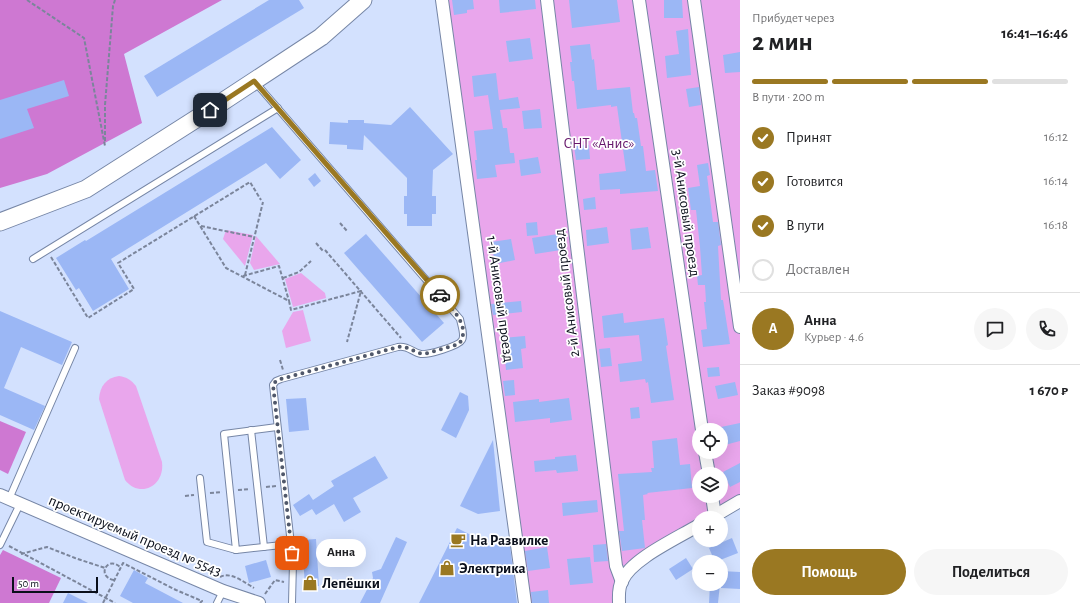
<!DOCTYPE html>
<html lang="ru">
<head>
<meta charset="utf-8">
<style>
	body { margin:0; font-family:"Alegreya Sans",sans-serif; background:#f6f6f6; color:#202124; height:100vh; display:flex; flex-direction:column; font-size:15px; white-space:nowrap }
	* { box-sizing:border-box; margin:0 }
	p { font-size:13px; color:#757577 }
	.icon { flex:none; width:22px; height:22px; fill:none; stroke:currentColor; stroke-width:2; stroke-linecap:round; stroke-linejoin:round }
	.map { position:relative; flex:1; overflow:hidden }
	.side { display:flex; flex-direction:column; background:#fff; width:340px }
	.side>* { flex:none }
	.tools { position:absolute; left:692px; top:423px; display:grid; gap:8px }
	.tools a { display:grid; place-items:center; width:36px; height:36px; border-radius:50%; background:#fff; box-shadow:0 4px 16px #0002; font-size:20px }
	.scale { position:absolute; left:12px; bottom:10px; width:86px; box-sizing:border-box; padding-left:4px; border:2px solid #0a0f1b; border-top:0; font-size:11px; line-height:14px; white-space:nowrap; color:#0a0f1b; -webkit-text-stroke:3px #fff; paint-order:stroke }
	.pin { position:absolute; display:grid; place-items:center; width:34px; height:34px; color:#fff; margin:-17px; border-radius:8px; box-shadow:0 2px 6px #0006 }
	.courier { position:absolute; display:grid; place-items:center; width:40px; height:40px; margin:-20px; border:3px solid #9a7822; border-radius:50%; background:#fff; color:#222; box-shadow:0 1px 5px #0007 }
	.bubble { position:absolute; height:28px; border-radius:14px; background:#fff; box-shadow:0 4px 16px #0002; font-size:13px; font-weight:700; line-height:28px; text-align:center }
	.summary em { font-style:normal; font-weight:700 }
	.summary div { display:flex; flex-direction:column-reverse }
	.summary { display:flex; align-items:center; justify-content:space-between; height:68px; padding:0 12px }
	h1 { font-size:26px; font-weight:700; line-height:30px }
	.bar { display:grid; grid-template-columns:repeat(4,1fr); gap:6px 4px; align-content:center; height:48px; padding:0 12px }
	.bar i { height:5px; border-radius:3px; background:#e0e0e0 }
	.bar .active { background:#9a7822 }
	.bar p { grid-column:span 4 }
	.line { display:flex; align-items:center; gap:10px; padding:0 12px; border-top:1px solid #e0e0e0 }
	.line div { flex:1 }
	.round { display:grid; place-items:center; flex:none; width:42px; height:42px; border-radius:21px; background:#f6f6f6 }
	ol { padding:0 12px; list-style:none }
	li { display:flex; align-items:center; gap:12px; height:44px }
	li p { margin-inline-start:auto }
	li .icon { padding:4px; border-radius:50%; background:#9a7822; color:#fff; stroke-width:4 }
	li:last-child { color:#757577 }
	li i { width:22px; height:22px; border:2px solid #e0e0e0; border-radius:50% }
	.cta { display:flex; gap:8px; margin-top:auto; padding:8px 12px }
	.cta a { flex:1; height:46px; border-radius:24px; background:#9a7822; color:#fff; font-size:16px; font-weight:700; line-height:46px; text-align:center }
	.cta a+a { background:#f6f6f6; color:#202124 }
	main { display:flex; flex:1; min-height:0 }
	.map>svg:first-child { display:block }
	.green { fill:#e9a6ec; fill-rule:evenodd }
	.forest { fill:#ce78d2 }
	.building { fill:#9bb7f5 }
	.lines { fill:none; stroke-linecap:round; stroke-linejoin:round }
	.lane-casing { stroke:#7686a6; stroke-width:8 }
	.street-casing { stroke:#7686a6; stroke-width:14 }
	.secondary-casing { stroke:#7686a6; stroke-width:19 }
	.path { stroke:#7b859b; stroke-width:2; stroke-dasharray:4 2; stroke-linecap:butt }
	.lane { stroke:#fff; stroke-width:6 }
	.street { stroke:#fff; stroke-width:12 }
	.secondary { stroke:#fff; stroke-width:17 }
	.done { stroke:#50586a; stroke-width:4; stroke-dasharray:0 7.2 }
	.route { stroke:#9a7822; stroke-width:5 }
	.labels { text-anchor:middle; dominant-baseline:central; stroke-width:3.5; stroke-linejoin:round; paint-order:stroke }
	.park-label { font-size:15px; fill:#66176b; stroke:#fff }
	.street-label { font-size:15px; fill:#0a0f1b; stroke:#fff }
	.poi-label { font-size:15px; font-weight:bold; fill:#0a0f1b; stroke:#fff; text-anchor:start }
</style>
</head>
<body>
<main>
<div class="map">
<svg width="740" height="603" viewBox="0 0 740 603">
	<rect width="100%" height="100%" fill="#d3e1fe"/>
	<g class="green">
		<path d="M436,0H740V495L701,518H699V519L623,566L616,578L614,603H522ZM699,430H721V452H699ZM699,474H721V496H699Z"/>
		<polygon points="226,230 253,235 245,266 223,239"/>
		<polygon points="256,236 280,264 254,270 250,263"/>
		<polygon points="301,273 325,293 326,298 293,307 285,279"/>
		<polygon points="303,310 311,341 286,348 282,331 293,312"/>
		<path d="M119,376C127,377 131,380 136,386L162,462C165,486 140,499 125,480L99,399C100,386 106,378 119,376Z"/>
	</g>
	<g class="forest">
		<polygon points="0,0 222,0 124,54 142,123 47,174 0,188"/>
		<polygon points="0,421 26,432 8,474 0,470"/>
		<polygon points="3,550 61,578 49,603 0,603 0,555"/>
	</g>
	<g class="building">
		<polygon points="269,0 299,0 304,8 157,97 144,76"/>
		<polygon points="452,0 473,0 474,9 467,10 467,13 454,15"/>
		<polygon points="499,0 535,0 536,9 500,13"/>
		<polygon points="569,0 617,0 620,22 572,28"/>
		<polygon points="664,0 682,0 683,18 664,18"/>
		<polygon points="688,29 691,75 667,78 665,56 679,54 676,31"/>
		<polygon points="530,38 533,59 509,62 506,41"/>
		<polygon points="590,44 592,60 594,59 597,90 630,87 633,113 634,113 635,118 637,118 641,146 643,146 646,171 655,170 658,191 620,194 620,189 600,190 599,174 626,171 617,106 611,107 611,105 577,109 574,81 572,81 570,62 572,62 570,46"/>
		<polygon points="740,52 740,72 725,73 723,55"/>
		<polygon points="496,73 499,100 518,97 520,108 500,110 503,128 507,128 510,153 514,153 515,163 495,165 497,177 477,179 475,160 477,160 474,131 493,129 488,95 474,97 472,76"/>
		<polygon points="64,80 69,96 27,109 34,128 0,139 0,100"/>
		<polygon points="699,87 701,105 689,107 686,89"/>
		<polygon points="410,107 453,154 433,170 432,196 436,196 436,214 432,214 432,226 407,226 407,214 404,214 404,196 407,196 407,178 364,135 363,150 347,149 347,145 329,144 330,122 348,123 348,120 364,120 364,123 391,125"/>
		<polygon points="540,109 542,128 524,129 522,111"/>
		<polygon points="272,127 301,160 280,179 266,163 111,259 129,289 93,311 79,288 76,290 56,258 85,240 86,241"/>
		<polygon points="589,145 590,159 576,160 574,146"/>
		<polygon points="538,157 541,173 521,176 519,160"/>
		<polygon points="708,163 710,175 707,176 713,222 718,222 721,245 718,246 721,300 723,300 730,344 703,347 701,330 707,329 704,302 706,302 705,285 698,285 697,276 702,275 700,247 696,210 691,210 688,188 700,186 697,165"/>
		<polygon points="315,173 321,181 314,187 308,179"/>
		<polygon points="595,197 596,209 584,210 583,199"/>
		<polygon points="537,222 538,235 527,236 526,223"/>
		<polygon points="607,227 609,243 587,246 586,230"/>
		<polygon points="648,227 651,248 632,250 630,229"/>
		<polygon points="366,234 444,323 422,342 344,253"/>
		<polygon points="558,234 561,250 535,254 532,238"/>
		<polygon points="511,239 515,260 495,264 491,242"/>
		<polygon points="521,301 522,312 493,315 491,304"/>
		<polygon points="0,311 72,342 62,365 21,347 4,388 45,406 34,430 0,415"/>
		<polygon points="623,313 624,323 664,318 668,345 666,346 674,400 651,403 648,382 646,383 645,379 620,382 618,364 642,361 639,335 604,338 602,316"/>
		<polygon points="525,336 526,348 521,349 523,368 506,370 503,338"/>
		<polygon points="610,348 612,366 601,367 599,349"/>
		<polygon points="719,367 720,376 708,377 707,368"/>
		<polygon points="514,380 515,395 505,396 503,381"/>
		<polygon points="735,382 738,395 718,399 715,386"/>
		<polygon points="460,392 468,396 469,410 456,438 441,430"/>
		<polygon points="306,398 309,430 289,432 286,399"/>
		<polygon points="569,398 572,420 550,423 550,418 515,422 513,402 539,399 539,402"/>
		<polygon points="639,407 640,418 631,419 630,408"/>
		<polygon points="740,423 740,441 721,446 721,427"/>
		<polygon points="677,438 680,465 690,464 692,488 647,493 648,494 643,495 645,520 642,520 645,548 622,551 619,531 624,531 618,474 652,472 651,468 654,468 652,441"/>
		<polygon points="493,440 500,511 478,514 460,506"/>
		<polygon points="576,455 578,471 557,473 556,470 535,472 534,461 555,459 555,457"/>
		<polygon points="375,456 388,478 353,498 361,512 344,522 334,504 316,515 312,509 300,516 293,505 309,494 313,500 334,486 331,481"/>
		<polygon points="740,463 740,482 730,487 723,472"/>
		<polygon points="597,500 598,512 563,516 562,503"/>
		<polygon points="457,528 475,537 471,543 510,546 517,603 419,603"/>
		<polygon points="396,537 407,542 380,603 360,603 373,578 372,572 381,569"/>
		<polygon points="732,538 738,553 715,562 709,548"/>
		<polygon points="316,539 319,586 305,587 302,540"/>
		<polygon points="606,544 608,561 594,562 593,545"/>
		<polygon points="547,547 550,568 528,571 525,551"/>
		<polygon points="590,557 593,583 570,585 567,559"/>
		<polygon points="686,558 693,569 676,580 669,569"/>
		<polygon points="266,560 271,577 249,583 245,566"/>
		<polygon points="134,570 148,578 145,583 183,603 133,603 120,596"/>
		<polygon points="721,571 740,572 740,589 721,588"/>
		<polygon points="710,584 720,584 718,603 709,603"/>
		<polygon points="548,590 549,603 532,603 531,592"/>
		<polygon points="68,593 88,603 63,603"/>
	</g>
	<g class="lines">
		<g class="lane-casing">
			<g id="lane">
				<path d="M255,82L460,319C461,325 465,335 462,340C459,346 428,355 421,354C413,353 408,345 398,347L281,379L276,381L273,385L293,562L292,603"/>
				<polyline points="33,259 278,108"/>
				<polyline points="277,427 224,434 236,550 291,544"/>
				<polyline points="251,430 264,547"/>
				<polyline points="200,478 207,542 236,550"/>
				<polyline points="9,499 75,348"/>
				<polyline points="0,545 20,504"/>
				<polyline points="217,603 223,591"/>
			</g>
		</g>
		<g class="street-casing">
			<g id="street">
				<polyline points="442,0 525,603"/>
				<polyline points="547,0 616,566 622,582"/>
				<polyline points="639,0 702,430"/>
				<polyline points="694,0 740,327"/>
				<polyline points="705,452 709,474"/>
				<polyline points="0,495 223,591 259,603"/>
				<polyline points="712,496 715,516"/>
				<polyline points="711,518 740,501"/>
				<path d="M619,603C619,596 618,588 622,581C631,559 678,538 699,525"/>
			</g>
		</g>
		<g class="secondary-casing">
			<polyline id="secondary" points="0,222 86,189 210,110 321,37 363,0"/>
		</g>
		<g class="path">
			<polyline points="27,0 84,38 105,146"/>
			<polyline points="105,141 105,105 113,6 115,0"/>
			<polyline points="194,216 226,268 289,301 291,310 361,291 347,342"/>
			<polyline points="340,223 347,231"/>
			<polyline points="201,226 254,237"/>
			<polyline points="316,243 323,251"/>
			<polyline points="325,250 401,338"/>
			<polyline points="51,257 88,318 134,289 118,263 250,182 261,200"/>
			<polyline points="245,275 263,202"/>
			<polyline points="243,276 279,266 289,301"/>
			<polyline points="283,278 299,272 311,261"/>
			<polyline points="280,360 283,370"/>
			<polyline points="266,487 276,486"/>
			<polyline points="238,490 250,489"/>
			<polyline points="210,493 222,492"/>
			<polyline points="185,496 194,495"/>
			<polyline points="9,546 115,603"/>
			<polyline points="21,554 47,547 75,558 105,568"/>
			<path d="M220,577C231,571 245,583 254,588"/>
			<path d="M114,580C96,577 107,555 120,567"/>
			<polyline points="265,594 275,580 284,582"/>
			<polyline points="103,603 123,563 176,590 202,601 200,603"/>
		</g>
		<use href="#lane" class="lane"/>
		<use href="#street" class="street"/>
		<use href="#secondary" class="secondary"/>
	</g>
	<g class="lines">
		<path class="done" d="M292,553L273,385L276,381L281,379L398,347C408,345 414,353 424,354L459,344C472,326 451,308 440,295"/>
		<polyline class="route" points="210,110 254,81 440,295"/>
	</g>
	<defs>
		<g id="cafe-bare" transform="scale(1.2)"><path d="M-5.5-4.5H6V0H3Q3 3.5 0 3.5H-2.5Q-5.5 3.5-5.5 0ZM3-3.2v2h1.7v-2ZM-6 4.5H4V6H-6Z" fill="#9a7822" stroke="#fff" stroke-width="2.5" paint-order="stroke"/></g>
		<g id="shop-bare" transform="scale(1.2)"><path d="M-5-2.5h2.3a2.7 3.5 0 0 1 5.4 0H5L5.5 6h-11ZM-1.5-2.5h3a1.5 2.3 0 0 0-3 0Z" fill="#9a7822" stroke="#fff" stroke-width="2.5" paint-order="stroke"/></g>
	</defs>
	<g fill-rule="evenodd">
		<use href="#cafe-bare" x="458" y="540"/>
		<use href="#shop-bare" x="447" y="568"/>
		<use href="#shop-bare" x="310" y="583"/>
	</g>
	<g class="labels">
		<g class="park-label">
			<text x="599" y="143">СНТ «Анис»</text>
		</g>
		<g class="street-label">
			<text transform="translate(686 213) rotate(82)">3-й Анисовый проезд</text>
			<text transform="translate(567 293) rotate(-97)">2-й Анисовый проезд</text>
			<text transform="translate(500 299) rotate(82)">1-й Анисовый проезд</text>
			<text transform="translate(135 536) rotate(23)">проектируемый проезд № 5543</text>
		</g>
		<g class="poi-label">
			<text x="470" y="540">На Развилке</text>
			<text x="459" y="568">Электрика</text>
			<text x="322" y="583">Лепёшки</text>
		</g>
	</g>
</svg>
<div class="tools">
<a><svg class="icon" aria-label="locate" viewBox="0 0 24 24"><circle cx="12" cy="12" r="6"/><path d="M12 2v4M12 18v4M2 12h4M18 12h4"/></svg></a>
<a><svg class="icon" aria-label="layers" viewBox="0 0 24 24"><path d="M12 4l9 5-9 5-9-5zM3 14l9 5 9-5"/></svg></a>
<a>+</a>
<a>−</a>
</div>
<div class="scale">50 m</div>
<div class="pin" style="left:292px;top:553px;background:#ea580c"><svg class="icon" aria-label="bag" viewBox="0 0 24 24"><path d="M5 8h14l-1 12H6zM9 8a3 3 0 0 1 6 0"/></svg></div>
<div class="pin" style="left:210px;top:110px;background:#1f2937"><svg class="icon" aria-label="home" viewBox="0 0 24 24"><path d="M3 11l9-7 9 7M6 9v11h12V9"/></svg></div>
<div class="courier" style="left:440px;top:295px"><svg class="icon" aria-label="car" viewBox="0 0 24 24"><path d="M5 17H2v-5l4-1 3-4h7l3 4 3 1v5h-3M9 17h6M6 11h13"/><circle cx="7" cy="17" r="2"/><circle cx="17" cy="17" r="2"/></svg></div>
<div class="bubble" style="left:316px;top:539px;width:50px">Анна</div>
</div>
<section class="side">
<div class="summary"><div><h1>2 мин</h1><p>Прибудет через</p></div><em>16:41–16:46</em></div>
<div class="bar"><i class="active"></i><i class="active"></i><i class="active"></i><i></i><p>В пути · 200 m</p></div>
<ol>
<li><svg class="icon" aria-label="check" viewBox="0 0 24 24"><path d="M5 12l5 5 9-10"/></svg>Принят<p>16:12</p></li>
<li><svg class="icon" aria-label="check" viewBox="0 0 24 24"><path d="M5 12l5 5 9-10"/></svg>Готовится<p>16:14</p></li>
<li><svg class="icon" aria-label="check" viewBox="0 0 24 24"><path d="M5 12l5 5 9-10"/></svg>В пути<p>16:18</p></li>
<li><i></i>Доставлен</li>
</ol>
<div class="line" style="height:72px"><b class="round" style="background:#9a7822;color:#fff">А</b><div><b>Анна</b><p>Курьер · 4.6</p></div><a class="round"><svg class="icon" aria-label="chat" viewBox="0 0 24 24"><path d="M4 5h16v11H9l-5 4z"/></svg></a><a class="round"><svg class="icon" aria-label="phone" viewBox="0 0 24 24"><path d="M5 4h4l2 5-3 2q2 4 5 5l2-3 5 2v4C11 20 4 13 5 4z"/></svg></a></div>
<div class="line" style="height:52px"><div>Заказ #9098</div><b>1 670 ₽</b></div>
<div class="cta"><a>Помощь</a><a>Поделиться</a></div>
</section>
</main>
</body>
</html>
